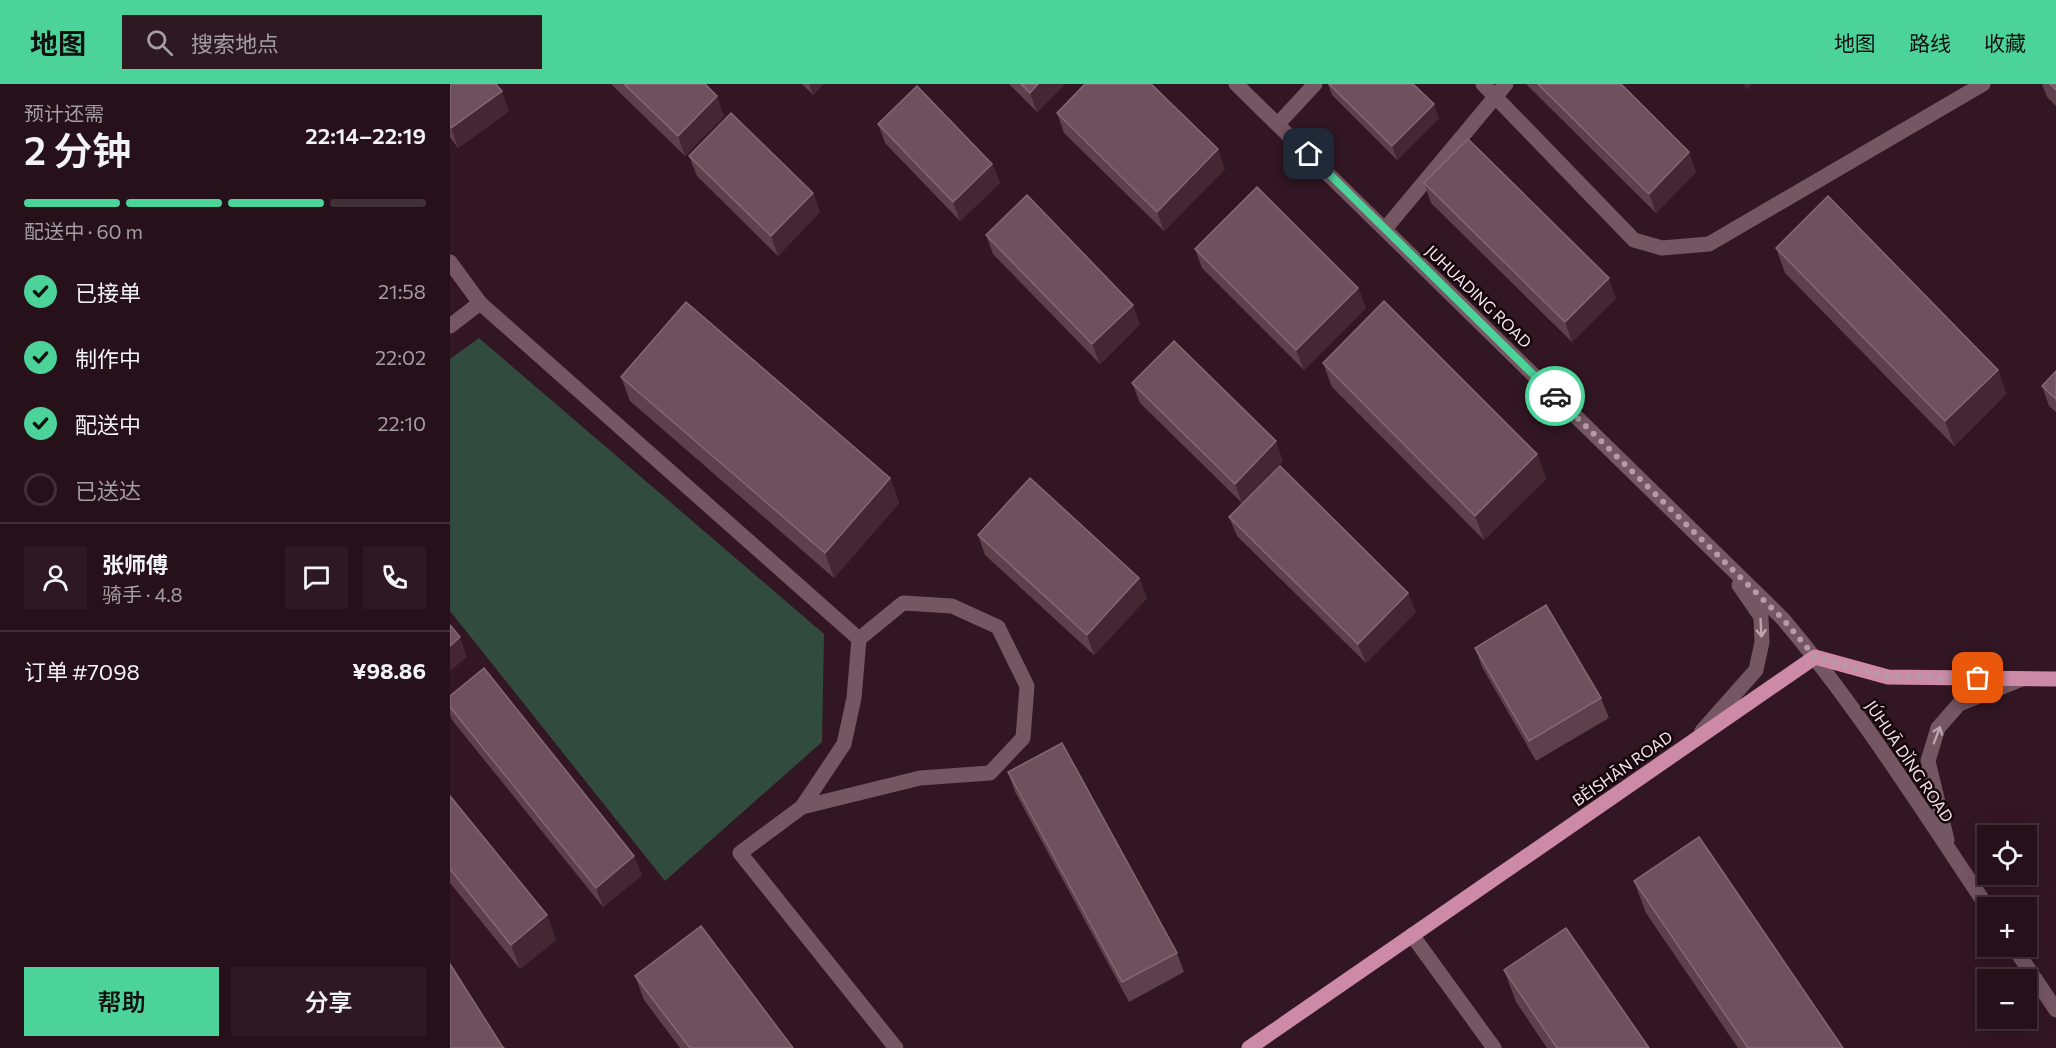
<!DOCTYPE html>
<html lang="zh">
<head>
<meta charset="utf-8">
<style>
	body { margin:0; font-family:Commissioner,"Noto Sans SC",sans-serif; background:#2e1923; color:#f1f3f6; height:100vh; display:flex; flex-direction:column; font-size:22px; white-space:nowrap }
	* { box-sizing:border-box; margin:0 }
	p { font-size:20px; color:#a49da2 }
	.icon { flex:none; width:33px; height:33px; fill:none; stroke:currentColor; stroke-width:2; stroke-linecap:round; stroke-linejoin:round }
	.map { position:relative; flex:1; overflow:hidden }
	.panel { display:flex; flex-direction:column; background:#26101a; width:450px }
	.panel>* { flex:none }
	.fabs { position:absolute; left:1527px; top:741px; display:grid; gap:12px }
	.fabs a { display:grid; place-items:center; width:60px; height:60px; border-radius:0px; background:#26101a; box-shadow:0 3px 15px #0003,0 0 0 2px #423039; font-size:30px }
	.pin { position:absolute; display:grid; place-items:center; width:51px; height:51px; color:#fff; margin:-26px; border-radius:12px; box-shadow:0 3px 9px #0006 }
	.courier { position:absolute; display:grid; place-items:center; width:60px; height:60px; margin:-30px; border:4px solid #4cd39a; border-radius:50%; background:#fff; color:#222; box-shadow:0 2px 8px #0007 }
	.head em { font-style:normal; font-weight:600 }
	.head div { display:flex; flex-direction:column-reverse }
	.head { display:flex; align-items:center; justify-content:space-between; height:102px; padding:0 24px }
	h1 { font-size:39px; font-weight:600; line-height:45px }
	.bar { display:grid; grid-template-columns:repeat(4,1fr); gap:9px 6px; align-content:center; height:72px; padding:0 24px }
	.bar i { height:8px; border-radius:4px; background:#423039 }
	.bar .current { background:#4cd39a }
	.bar p { grid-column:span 4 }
	.line { display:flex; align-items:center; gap:15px; padding:0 24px; border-top:2px solid #423039 }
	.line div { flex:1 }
	.round { display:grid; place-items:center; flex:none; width:63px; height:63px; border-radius:0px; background:#2e1923 }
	ol { padding:0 24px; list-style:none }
	li { display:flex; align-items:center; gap:18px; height:66px }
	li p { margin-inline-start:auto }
	li .icon { padding:6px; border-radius:50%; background:#4cd39a; color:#111; stroke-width:4 }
	li:last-child { color:#a49da2 }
	li i { width:33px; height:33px; border:3px solid #423039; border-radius:50% }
	.action { display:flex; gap:12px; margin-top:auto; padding:12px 24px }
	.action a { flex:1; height:69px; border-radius:0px; background:#4cd39a; color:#111; font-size:24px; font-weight:600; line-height:69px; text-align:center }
	.action a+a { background:#2e1923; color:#f1f3f6 }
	header { display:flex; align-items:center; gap:36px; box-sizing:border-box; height:84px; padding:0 30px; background:#4cd39a; color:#111 }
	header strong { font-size:28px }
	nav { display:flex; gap:33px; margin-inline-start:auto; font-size:21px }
	.search { width:420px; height:54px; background:#2e1923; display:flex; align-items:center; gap:15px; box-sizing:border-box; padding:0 21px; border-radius:0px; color:#a49da2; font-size:22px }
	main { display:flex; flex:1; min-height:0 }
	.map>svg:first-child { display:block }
	.green { fill:#314b3e }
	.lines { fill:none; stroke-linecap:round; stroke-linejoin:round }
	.minor { stroke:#755663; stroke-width:15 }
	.major { stroke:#cc8aa7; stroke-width:15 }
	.wall { fill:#5e3f4c }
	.shaded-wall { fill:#452734 }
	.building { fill:#6e515d; stroke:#846874; stroke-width:1.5 }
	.oneway { stroke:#bda4ae }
	.done { stroke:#b39ca6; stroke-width:6; stroke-dasharray:0 10.8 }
	.route { stroke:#4cd39a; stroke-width:8 }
	.labels { text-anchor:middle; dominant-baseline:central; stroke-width:5; stroke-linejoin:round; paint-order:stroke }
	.street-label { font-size:16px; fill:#f8e4ec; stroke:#12060b }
</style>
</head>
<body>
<header>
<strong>地图</strong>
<div class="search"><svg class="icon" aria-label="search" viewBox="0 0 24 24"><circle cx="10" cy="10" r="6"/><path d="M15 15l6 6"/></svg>搜索地点</div>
<nav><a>地图</a><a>路线</a><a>收藏</a></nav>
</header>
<main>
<section class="panel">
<div class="head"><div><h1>2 分钟</h1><p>预计还需</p></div><em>22:14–22:19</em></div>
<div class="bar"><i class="current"></i><i class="current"></i><i class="current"></i><i></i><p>配送中 · 60 m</p></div>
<ol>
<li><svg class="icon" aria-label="check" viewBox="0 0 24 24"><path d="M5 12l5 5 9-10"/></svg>已接单<p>21:58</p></li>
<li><svg class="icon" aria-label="check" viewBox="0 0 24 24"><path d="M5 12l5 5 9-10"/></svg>制作中<p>22:02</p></li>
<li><svg class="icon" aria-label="check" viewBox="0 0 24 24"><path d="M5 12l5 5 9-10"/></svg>配送中<p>22:10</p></li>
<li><i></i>已送达</li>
</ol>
<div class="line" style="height:108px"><a class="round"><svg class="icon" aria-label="person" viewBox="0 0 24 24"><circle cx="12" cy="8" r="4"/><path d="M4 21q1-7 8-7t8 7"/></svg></a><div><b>张师傅</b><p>骑手 · 4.8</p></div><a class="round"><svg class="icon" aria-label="chat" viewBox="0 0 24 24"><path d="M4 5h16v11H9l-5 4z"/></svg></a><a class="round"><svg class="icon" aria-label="phone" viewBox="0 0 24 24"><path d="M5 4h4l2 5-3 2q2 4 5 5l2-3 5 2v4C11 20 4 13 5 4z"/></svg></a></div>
<div class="line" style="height:78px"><div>订单 #7098</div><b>¥98.86</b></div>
<div class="action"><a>帮助</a><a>分享</a></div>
</section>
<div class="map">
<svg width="1606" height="964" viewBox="0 0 1606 964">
	<rect width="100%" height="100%" fill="#321623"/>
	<polygon class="green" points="29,254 374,550 372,658 215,797 0,527 0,275"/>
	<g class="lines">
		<g class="minor">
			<path d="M786,0L1333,535C1409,625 1472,726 1538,824"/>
			<polyline points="1033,0 1184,156 1212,164 1259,160 1533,0"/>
			<polyline points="828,40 865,0"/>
			<polyline points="935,145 1056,0"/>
			<polyline points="0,178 30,219 409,555 453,519 502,522 548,543 577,602 573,654 540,689 470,694 352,723 290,769 446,964"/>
			<polyline points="0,242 30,219"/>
			<polyline points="1252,647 1306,586 1312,558 1311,533 1289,501"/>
			<polyline points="352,723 394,660 404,614 409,555"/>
			<polyline points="1497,756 1478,677 1488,644 1509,620 1572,595"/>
			<polyline points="962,851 1044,964"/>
			<polyline points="1563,862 1606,926"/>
		</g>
		<polyline class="major" points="799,964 1365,573 1438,593 1606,595"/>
	</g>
	<g class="wall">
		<polygon points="0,0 59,27 8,64 0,53"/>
		<polygon points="161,0 255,0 274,32 235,72"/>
		<polygon points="352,0 373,0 363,11"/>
		<polygon points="559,0 615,0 587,28"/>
		<polygon points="878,0 963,0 989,34 947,76 882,11"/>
		<polygon points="1076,0 1171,0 1246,88 1206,129"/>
		<polygon points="1592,0 1606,0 1606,22 1597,13"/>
		<polygon points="607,29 775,85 714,147 614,49"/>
		<polygon points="428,40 542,80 550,99 510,137 435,59"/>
		<polygon points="239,72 363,109 370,128 328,172 247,92"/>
		<polygon points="974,99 1166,214 1122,258 981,119"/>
		<polygon points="536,151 690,240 650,280 543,170"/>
		<polygon points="1326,164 1548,286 1556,310 1504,362 1335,189"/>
		<polygon points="745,165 908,204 916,224 854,286 752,184"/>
		<polygon points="873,279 1087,370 1096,395 1034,456 882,303"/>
		<polygon points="1606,287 1606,328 1599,322 1592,302"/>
		<polygon points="171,293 440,394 449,419 384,494 180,317"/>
		<polygon points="682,299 833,377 792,419 690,319"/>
		<polygon points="779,433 966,528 916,579 787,452"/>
		<polygon points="528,451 689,494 697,514 644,571 535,471"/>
		<polygon points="1025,564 1151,614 1159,634 1086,677 1032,583"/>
		<polygon points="0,612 192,791 153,823 2,636 0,631"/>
		<polygon points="558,688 727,869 734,888 679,918 565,708"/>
		<polygon points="0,712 97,831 106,856 70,885 0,799"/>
		<polygon points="1184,797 1393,964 1288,964 1196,829"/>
		<polygon points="1054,886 1199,964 1097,964 1066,918"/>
		<polygon points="185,892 343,964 230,964 194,916"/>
	</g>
	<g class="shaded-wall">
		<polygon points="359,0 373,0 363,11"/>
		<polygon points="588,0 615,0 587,28 580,9"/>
		<polygon points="1294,0 1302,0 1296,6"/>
		<polygon points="52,7 59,27 8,64 1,44"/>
		<polygon points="267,12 274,32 235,72 228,52"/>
		<polygon points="984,20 989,34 947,76 942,62"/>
		<polygon points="768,65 775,85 714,147 707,128"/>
		<polygon points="1239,68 1246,88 1206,129 1199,110"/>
		<polygon points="542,80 550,99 510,137 503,118"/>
		<polygon points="363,109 370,128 328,172 321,152"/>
		<polygon points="1159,194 1166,214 1122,258 1115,238"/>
		<polygon points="908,204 916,224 854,286 846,266"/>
		<polygon points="683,221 690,240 650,280 642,260"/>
		<polygon points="1548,286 1556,310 1504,362 1495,337"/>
		<polygon points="826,357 833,377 792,419 785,400"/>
		<polygon points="1087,370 1096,395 1034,456 1025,432"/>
		<polygon points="440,394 449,419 384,494 375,469"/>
		<polygon points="689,494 697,514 644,571 637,551"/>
		<polygon points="958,509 966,528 916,579 908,560"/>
		<polygon points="10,553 17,573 0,587 0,562"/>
		<polygon points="184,772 192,791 153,823 146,804"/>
		<polygon points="97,831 106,856 70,885 61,861"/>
	</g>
	<g class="building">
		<polygon points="0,0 46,0 52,7 1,44 0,43"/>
		<polygon points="174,0 255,0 267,12 228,52"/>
		<polygon points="571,0 588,0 580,9"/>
		<polygon points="635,0 701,0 768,65 707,128 607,29"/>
		<polygon points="879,0 963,0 984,20 942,62"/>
		<polygon points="1088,0 1171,0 1239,68 1199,110"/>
		<polygon points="1600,0 1606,0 1606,6"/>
		<polygon points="467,2 542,80 503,118 428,40"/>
		<polygon points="281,29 363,109 321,152 239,72"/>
		<polygon points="1018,55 1159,194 1115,238 974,99"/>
		<polygon points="807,103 908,204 846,266 745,165"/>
		<polygon points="577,111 683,221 642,260 536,151"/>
		<polygon points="1378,112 1548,286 1495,337 1326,164"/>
		<polygon points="934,217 1087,370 1025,432 873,279"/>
		<polygon points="236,218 440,394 375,469 171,293"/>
		<polygon points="724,257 826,357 785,400 682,299"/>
		<polygon points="1606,287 1606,315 1592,302"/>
		<polygon points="830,382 958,509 908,560 779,433"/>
		<polygon points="580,394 689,494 637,551 528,451"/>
		<polygon points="1096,521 1151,614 1079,657 1025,564"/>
		<polygon points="0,541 10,553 0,562"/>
		<polygon points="34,584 184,772 146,804 0,623 0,612"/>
		<polygon points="612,659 727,869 672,898 558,688"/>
		<polygon points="0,712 97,831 61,861 0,785"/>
		<polygon points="1249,753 1393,964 1298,964 1184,797"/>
		<polygon points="251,842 343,964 240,964 185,892"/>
		<polygon points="1116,844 1199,964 1107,964 1054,886"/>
		<polygon points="0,880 52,962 54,964 0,964"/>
	</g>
	<defs><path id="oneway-shaft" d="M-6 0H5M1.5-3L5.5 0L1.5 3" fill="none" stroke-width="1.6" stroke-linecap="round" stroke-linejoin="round" transform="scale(1.5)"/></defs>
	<g class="oneway">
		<use href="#oneway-shaft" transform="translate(1311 544) rotate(87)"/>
		<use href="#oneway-shaft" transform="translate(1487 651) rotate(-69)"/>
	</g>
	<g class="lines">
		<polyline class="done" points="1105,312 1333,535 1365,573 1438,593 1528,594"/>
		<polyline class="route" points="859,70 1105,312"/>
	</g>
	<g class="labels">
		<g class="street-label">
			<text transform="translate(1029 212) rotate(44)">JUHUADING ROAD</text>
			<text transform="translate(1460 677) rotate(56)">JÚHUĀ DǏNG ROAD</text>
			<text transform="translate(1172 684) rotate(-35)">BĚISHĀN ROAD</text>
		</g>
	</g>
</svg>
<div class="fabs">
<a><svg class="icon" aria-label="locate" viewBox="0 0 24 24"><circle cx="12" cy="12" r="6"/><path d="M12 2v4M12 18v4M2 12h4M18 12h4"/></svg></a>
<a>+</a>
<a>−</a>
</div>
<div class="pin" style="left:1528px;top:594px;background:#ea580c"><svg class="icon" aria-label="bag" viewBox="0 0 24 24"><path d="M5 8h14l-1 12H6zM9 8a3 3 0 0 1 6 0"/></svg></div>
<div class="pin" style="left:859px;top:70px;background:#1f2937"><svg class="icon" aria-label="home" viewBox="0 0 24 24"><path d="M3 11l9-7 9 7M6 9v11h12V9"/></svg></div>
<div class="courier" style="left:1105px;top:312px"><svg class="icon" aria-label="car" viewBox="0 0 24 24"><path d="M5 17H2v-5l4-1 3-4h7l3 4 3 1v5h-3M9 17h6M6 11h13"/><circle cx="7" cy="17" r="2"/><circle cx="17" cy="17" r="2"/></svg></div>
</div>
</main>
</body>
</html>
